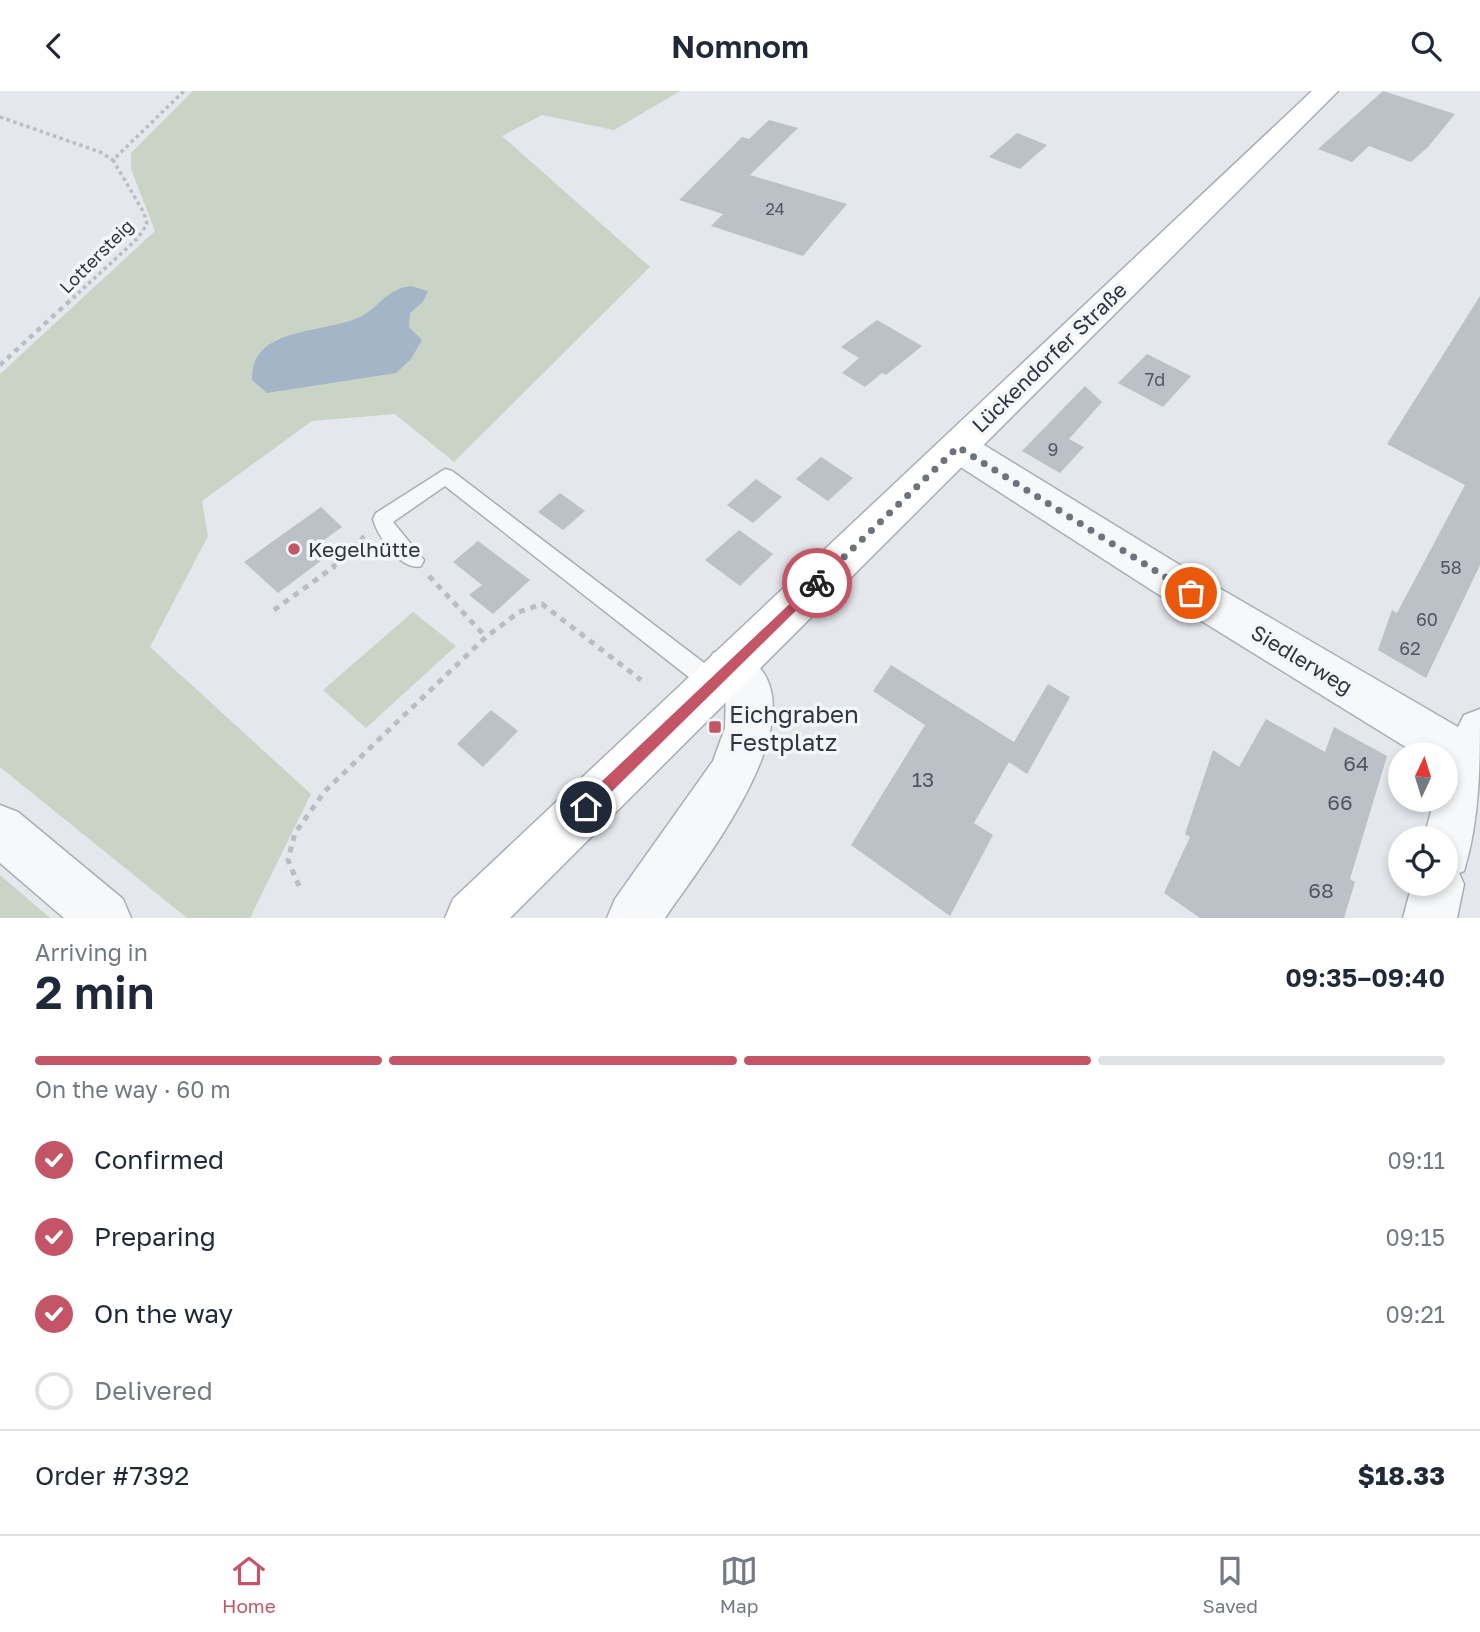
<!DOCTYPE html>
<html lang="en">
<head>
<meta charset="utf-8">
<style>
	body { margin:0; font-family:"Golos Text",sans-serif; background:#f2f2f3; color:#1f2937; height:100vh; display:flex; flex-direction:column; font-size:26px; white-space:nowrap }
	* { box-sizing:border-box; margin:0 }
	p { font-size:23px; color:#747a83 }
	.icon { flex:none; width:38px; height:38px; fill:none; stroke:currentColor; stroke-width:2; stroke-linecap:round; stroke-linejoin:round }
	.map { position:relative; height:827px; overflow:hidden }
	.side { display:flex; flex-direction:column; background:#fff; flex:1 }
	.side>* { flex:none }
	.needle { width:46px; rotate:4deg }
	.controls { position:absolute; left:1388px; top:651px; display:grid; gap:14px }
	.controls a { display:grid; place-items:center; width:70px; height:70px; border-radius:50%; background:#fff; box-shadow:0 4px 10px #0003; font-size:35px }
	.pin { position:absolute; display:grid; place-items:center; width:60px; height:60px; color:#fff; margin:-30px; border:4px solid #fff; border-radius:50%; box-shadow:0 2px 7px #0007 }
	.courier { position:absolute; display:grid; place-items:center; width:70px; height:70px; margin:-35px; border:5px solid #c45566; border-radius:50%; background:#fff; color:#222; box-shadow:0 2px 9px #0007 }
	.headline em { font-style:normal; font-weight:600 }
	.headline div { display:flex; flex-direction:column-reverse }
	.headline { display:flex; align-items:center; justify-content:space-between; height:119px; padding:0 35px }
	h1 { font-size:46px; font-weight:600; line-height:52px }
	.bar { display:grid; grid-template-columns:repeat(4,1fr); gap:10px 7px; align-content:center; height:84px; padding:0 35px }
	.bar i { height:9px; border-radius:5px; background:#e0e1e3 }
	.bar .on { background:#c45566 }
	.bar p { grid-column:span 4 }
	.line { display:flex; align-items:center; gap:18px; padding:0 35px; border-top:2px solid #e0e1e3 }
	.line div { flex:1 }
	ol { padding:0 35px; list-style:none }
	li { display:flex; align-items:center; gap:21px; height:77px }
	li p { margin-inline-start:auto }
	li .icon { padding:7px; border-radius:50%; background:#c45566; color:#fff; stroke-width:4 }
	li:last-child { color:#747a83 }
	li i { width:38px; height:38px; border:4px solid #e0e1e3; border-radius:50% }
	header { display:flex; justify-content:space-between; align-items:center; height:91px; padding:0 35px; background:#fff; font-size:32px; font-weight:600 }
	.tab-bar { display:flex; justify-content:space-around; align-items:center; height:98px; border-top:2px solid #e0e1e3; background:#fff; font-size:19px; color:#747a83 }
	.tab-bar a { display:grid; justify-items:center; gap:4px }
	.tab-bar .on { color:#c45566 }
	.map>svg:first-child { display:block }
	.green { fill:#cad4c6 }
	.water { fill:#a3b5c7 }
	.building { fill:#bcc0c7 }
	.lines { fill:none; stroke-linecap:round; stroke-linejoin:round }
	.service-casing { stroke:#a9aeb5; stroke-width:3 }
	.minor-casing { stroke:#a9aeb5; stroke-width:3 }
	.secondary-casing { stroke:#a9aeb5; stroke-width:3 }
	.path-far2 { stroke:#babec2; stroke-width:3.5; stroke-dasharray:3.5 3.5; stroke-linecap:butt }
	.path-far1 { stroke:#babec2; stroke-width:4.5; stroke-dasharray:5 5; stroke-linecap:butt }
	.path { stroke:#babec2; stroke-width:5; stroke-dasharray:6 6; stroke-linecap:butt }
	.service { fill:#f7f8f9; fill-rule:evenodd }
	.minor { fill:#f7f8f9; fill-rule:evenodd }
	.secondary { fill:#fff; fill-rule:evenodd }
	.route { fill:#c45566 }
	.done { stroke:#6d737d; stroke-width:7; stroke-dasharray:0 12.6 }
	.poi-dot { fill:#c45566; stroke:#f4f6f8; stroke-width:2.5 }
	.labels { text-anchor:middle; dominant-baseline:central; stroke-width:7; stroke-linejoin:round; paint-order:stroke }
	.far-number-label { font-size:16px; fill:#515863 }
	.far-street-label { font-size:18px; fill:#2d3542; stroke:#f4f6f8 }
	.number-label { font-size:18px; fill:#515863 }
	.street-label { font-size:21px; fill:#2d3542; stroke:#f4f6f8 }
	.poi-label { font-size:21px; fill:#2d3542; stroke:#f4f6f8; text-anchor:start }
	.near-number-label { font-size:21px; fill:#515863 }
	.near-poi-label { font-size:24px; fill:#2d3542; stroke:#f4f6f8; text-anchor:start }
</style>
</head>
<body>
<header><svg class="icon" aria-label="back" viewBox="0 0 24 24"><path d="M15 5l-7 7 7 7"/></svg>Nomnom<svg class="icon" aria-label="search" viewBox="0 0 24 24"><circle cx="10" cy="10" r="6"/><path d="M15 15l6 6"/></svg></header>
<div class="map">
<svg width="1480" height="827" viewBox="0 0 1480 827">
	<rect width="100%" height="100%" fill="#e4e7eb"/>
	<g class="green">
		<polygon points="193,0 680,0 614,39 542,24 502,45 650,176 454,371 395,323 312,330 202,410 208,445 150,556 311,703 250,827 187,827 0,676 0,283 155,140 131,78 131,62"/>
		<polygon points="413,521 456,555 366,637 323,599"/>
		<polygon points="0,784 50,827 0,827"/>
	</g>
	<path class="water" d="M410,195L428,200L423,211L410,222L409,236L422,249L411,268L396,282L267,302L252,289C250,235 324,243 360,226C380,216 385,199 410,195Z"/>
	<g class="building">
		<polygon points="1383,0 1455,23 1428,56 1411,71 1369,55 1352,71 1318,58"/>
		<polygon points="769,29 798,37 750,84 847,113 803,165 711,135 723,123 679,109 742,46 749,48"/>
		<polygon points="1017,42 1047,54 1020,78 989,66"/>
		<polygon points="1480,205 1480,474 1426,587 1378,559 1392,519 1397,522 1465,394 1387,353"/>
		<polygon points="877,229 922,255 886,284 882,282 865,296 842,282 859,267 841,256"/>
		<polygon points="1147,263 1191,285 1163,316 1118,292"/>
		<polygon points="1085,295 1102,311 1069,348 1084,356 1060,382 1022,360"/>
		<polygon points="821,366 853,387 828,410 796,388"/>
		<polygon points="756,388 782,406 753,432 727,414"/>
		<polygon points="560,402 585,420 563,439 538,421"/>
		<polygon points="321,416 342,436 320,452 330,463 278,502 244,471"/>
		<polygon points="739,439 773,463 740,495 705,469"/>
		<polygon points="478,450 530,489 493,523 469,504 482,494 453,471"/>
		<polygon points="891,574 1014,651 1048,593 1070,606 1027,683 1009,671 974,732 993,744 950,825 851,754 925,634 873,600"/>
		<polygon points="491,619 518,640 483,676 457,653"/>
		<polygon points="1266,628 1325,661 1334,636 1387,665 1350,788 1355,791 1344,827 1200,827 1164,802 1190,746 1185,743 1213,659 1239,676"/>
	</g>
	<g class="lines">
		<g class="service-casing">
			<path id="service" d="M445,378L452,380L720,584L723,591L720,598L712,601L704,598L445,395L393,431L424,469L421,475C402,481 377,445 373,428L376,422Z"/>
		</g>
		<g class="minor-casing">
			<g id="minor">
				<path d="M958,342L971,346L1183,476L1458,636L1464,624L1480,618C1480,673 1480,728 1464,780L1459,782L1464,793L1457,827H1403L1412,793H1446V747H1424L1434,709H1446V663H1417L1153,500L945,366L940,356L945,346Z"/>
				<path d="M729,556C843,599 703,770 665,827H607L615,808L713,670L725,637L726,602L713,590L707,576L713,562Z"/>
				<polygon points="0,714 18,721 123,808 131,827 64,827 0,772"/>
			</g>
		</g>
		<g class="secondary-casing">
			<polygon id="secondary" points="1312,0 1338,0 510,827 445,827 453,808"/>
		</g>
		<g class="path-far2">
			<polyline points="0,26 100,61 113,69"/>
			<polyline points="73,207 138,147 147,133 144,122 113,69 184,0"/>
		</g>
		<g class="path-far1">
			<polyline points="0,274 75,205"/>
			<polyline points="332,476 345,467 364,445"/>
		</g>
		<g class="path">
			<polyline points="429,485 486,546"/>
			<polyline points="274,519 335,475"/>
			<polyline points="299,795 288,769 295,742 325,700 486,546 519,521 542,513 641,589"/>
		</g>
		<use href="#service" class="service"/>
		<use href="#minor" class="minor"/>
		<use href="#secondary" class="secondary"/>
	</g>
	<polygon class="route" points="817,487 823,492 821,495 591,721 586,723 581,721 579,716 581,710"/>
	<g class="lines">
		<polyline class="done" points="817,492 958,356 1191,502"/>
	</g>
	<g class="poi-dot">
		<circle cx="294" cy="458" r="7"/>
		<rect x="708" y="629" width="14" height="14" rx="3.5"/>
	</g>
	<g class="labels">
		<g class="far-number-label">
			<text x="775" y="118">24</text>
		</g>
		<g class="far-street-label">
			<text transform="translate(96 165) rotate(-45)">Lottersteig</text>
		</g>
		<g class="number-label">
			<text x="1155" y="288">7d</text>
			<text x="1053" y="358">9</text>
			<text x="1451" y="476">58</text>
			<text x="1427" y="528">60</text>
			<text x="1410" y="557">62</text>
		</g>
		<g class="street-label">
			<text transform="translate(1049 266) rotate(-44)">Lückendorfer Straße</text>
			<text transform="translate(1302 568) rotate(31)">Siedlerweg</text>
		</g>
		<g class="poi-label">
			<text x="308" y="458">Kegelhütte</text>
		</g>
		<g class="near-number-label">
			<text x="1356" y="672">64</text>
			<text x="923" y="688">13</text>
			<text x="1340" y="711">66</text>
			<text x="1321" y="799">68</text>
		</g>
		<g class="near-poi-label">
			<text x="729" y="622">Eichgraben<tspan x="729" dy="28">Festplatz</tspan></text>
		</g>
	</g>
</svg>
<div class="controls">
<a><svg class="needle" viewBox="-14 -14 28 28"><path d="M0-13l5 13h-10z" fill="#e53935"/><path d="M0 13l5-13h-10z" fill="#747a83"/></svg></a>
<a><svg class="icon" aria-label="locate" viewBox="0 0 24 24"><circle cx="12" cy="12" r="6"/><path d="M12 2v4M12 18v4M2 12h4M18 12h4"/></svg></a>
</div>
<div class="pin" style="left:1191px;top:502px;background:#ea580c"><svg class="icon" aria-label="bag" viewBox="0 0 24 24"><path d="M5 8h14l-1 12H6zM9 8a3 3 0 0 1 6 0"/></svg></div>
<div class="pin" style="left:586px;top:716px;background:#1f2937"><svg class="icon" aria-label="home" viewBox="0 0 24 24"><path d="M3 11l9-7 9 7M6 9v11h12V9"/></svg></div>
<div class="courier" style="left:817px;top:492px"><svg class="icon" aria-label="bike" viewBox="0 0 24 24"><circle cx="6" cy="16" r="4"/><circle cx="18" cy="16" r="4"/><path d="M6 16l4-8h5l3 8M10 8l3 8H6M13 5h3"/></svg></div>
</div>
<section class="side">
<div class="headline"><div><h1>2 min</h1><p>Arriving in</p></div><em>09:35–09:40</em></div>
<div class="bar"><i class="on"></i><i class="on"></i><i class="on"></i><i></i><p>On the way · 60 m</p></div>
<ol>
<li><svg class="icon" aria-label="check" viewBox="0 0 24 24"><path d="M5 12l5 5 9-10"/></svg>Confirmed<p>09:11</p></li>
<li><svg class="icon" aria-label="check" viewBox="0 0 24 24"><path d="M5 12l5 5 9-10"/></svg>Preparing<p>09:15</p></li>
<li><svg class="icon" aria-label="check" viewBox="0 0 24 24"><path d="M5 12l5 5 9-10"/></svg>On the way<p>09:21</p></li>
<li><i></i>Delivered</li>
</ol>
<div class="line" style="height:91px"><div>Order #7392</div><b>$18.33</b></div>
</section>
<nav class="tab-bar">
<a class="on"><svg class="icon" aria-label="home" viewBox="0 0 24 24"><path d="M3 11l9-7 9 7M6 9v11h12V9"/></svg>Home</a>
<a><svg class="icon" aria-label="map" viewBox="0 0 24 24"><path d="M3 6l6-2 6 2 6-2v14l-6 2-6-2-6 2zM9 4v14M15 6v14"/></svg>Map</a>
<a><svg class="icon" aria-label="saved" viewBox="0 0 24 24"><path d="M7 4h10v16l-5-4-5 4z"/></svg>Saved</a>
</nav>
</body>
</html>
